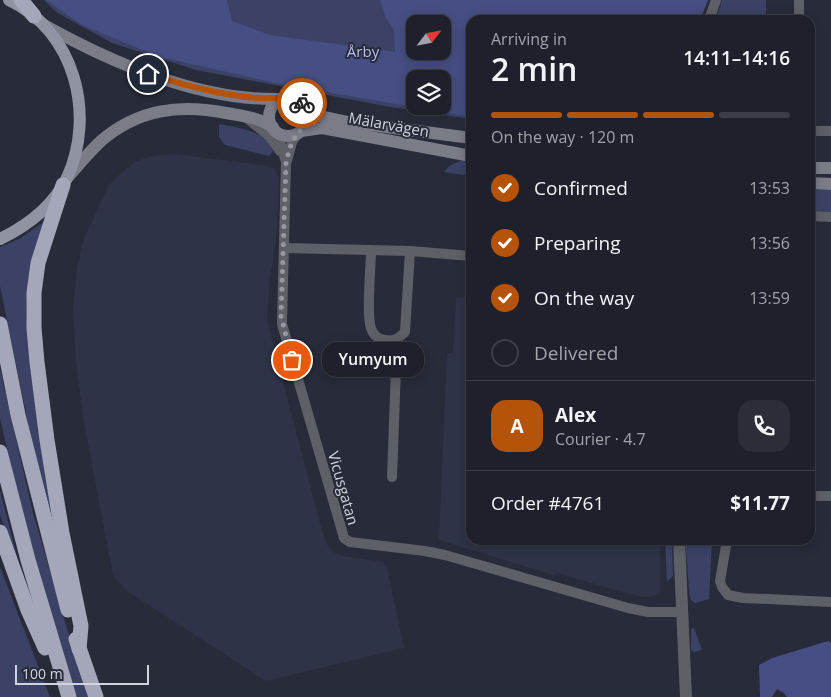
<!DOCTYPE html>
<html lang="en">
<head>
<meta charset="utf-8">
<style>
	body { margin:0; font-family:"Open Sans",sans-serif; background:#2b2d37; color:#f1f3f6; height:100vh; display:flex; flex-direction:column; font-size:19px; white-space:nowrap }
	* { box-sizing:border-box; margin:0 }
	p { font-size:16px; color:#a1a3a9 }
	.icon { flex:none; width:28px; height:28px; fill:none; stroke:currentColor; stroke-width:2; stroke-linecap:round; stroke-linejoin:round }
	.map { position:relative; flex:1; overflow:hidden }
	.drawer { position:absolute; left:466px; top:15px; width:349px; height:530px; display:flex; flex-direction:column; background:#1e202b; border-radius:15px; box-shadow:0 2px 12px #0003,0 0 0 1px #3c3e47 }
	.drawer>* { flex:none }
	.needle { width:32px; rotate:58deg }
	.tools { position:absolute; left:406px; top:15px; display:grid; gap:10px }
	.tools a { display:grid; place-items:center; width:45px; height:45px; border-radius:10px; background:#1e202b; box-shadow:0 2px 12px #0003,0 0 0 1px #3c3e47; font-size:25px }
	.scale { position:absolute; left:15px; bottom:12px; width:134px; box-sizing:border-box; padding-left:5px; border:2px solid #d0d3dc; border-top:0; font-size:14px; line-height:18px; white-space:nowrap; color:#d0d3dc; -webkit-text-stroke:4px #282b39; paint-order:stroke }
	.pin { position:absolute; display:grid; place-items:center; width:42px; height:42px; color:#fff; margin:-21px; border:2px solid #fff; border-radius:50%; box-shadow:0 1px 5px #0007 }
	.courier { position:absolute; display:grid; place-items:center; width:50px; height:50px; margin:-25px; border:4px solid #b45309; border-radius:50%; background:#fff; color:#222; box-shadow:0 1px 6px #0007 }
	.bubble { position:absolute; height:35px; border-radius:15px; background:#1e202b; box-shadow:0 2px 12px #0003,0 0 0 1px #3c3e47; font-size:16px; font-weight:600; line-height:35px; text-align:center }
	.head em { font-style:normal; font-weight:600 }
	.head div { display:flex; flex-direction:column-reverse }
	.head { display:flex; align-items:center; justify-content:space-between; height:85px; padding:0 25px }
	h1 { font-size:32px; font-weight:600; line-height:38px }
	.bar { display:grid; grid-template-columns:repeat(4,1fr); gap:8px 5px; align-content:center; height:60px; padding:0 25px }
	.bar i { height:6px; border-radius:4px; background:#3c3e47 }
	.bar .selected { background:#b45309 }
	.bar p { grid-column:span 4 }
	.line { display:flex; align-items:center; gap:12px; padding:0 25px; border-top:1px solid #3c3e47 }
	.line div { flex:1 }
	.round { display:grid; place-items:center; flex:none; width:52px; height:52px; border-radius:15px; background:#2b2d37 }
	ol { padding:0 25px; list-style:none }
	li { display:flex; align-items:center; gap:15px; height:55px }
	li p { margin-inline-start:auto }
	li .icon { padding:5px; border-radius:50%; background:#b45309; color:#fff; stroke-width:4 }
	li:last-child { color:#a1a3a9 }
	li i { width:28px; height:28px; border:2px solid #3c3e47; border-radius:50% }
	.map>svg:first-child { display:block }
	.built { fill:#2f3347 }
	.green { fill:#3b4265; fill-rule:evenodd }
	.forest { fill:#464e83; fill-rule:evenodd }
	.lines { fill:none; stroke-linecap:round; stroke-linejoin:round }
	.minor { stroke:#5e6067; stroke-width:10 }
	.tertiary { stroke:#5e6067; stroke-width:12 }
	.secondary { stroke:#7a7d88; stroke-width:12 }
	.primary { stroke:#8f93a2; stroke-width:12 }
	.motorway { stroke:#a3a7b9; stroke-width:15 }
	.done { stroke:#9598a3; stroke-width:5; stroke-dasharray:0 9 }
	.route { stroke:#b45309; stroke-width:6 }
	.labels { text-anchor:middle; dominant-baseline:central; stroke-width:4; stroke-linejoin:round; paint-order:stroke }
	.park-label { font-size:15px; fill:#b4bff0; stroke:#282b39 }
	.street-label { font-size:15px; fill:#d0d3dc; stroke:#282b39 }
</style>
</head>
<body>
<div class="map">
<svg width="831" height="697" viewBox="0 0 831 697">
	<rect width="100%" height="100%" fill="#282b39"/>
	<g class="built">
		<polygon points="177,154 268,166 274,169 277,174 279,179 277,230 273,261 270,277 267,320 321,527 326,543 332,551 339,555 377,561 383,562 387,567 404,648 266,681 127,591 115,578 112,570 83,417 76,361 73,309 77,268 84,238 109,185 120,174 135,162 145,158 159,155"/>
		<polygon points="471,290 471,540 660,540 660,594 648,597 637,596 557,573 553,575 439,540 447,353 453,353 456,297 463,298"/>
	</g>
	<g class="green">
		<path d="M44,0H705L471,20V119L390,107L196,70L112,43L56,12ZM415,24H442V51H415ZM415,79H442V106H415Z"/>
		<polygon points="722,0 766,0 766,20 716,20"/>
		<path d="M219,124C239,128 266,130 273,152L269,156L225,145L219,137Z"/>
		<polygon points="462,160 471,160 471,176 444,172 449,166"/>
		<polygon points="810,189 831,190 831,212 810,211"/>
		<polygon points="42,223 43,224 34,257 26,306 28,342 39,433 55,528 30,433 0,286 0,247 21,238"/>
		<polygon points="0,369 33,513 73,649 89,697 77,697 53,625 22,513 0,418"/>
		<polygon points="0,490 21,572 0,515"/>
		<polygon points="665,540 672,540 673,576 667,582"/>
		<polygon points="685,540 712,540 709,599 695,603 690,599"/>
		<polygon points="0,567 50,697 0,697"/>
		<polygon points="694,628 702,650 694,652 691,650 691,629"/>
	</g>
	<g class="forest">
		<path d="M46,0H227L232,21L270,35L395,52L394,30L385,16L380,0H708L700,20H471V117L280,84L160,57L82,25ZM415,24H442V51H415ZM415,79H442V106H415Z"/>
		<polygon points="828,641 831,643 831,697 787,697 784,693 777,689 772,697 760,697 759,665 772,658"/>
	</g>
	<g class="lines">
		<g class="minor">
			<polyline points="709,20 716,0"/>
			<polyline points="799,20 799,0"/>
			<polyline points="248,119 269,136 280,151"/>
			<polyline points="810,131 831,131"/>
			<polyline points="277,132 286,162 282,324 344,538 350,542 425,551 445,555 628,608 648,612 682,612"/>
			<polyline points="287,161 292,142 298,133"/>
			<polyline points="810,216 831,217"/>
			<polyline points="284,248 410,251 471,256"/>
			<path d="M371,250C371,267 366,315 371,328C373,335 378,339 385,340C394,342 399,338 405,332L410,251"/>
			<polyline points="392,477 397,340"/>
			<polyline points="810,496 831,496"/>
			<polyline points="727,540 720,581 722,587 728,595 743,598 831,602"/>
		</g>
		<polyline class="tertiary" points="679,540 686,697"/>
		<g class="secondary">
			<path d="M44,25C114,64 200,101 281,99"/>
			<circle cx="288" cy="117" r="19"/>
			<polyline points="306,110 320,116 348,122 471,138"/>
			<polyline points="301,131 322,128 471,156"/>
			<polyline points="810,168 831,168"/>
			<path d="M67,178C78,166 89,152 101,141C138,109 179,104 226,113C242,116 258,117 273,127"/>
			<polyline points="810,183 831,184"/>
		</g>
		<path class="primary" d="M0,239C27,226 53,206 67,178C96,115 75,31 9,0"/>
		<g class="motorway">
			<polyline points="21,0 34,16"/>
			<polyline points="63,185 38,263 34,293 34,328 37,362 47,440 62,533 81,626 79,649"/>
			<polyline points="0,324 18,415 68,610"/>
			<polyline points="0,452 28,560 69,697"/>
			<polyline points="0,532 28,610 45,648"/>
			<polyline points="76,639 96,697"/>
		</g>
	</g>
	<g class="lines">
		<path class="done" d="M292,360L281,316L286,162C288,156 289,149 292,143C298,128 317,121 302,103"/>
		<path class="route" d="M148,74C184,85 220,95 257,98C271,99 291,95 302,103"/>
	</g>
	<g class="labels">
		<g class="park-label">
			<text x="363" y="51">Årby</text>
		</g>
		<g class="street-label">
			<text transform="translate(389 124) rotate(10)">Mälarvägen</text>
			<text transform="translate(344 488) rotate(74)">Vicusgatan</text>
		</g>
	</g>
</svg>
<div class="tools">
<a><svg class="needle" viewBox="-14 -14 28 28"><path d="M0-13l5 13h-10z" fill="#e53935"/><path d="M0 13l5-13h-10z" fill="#a1a3a9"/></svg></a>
<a><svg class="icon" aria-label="layers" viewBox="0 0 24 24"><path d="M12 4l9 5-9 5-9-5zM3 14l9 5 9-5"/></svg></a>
</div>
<div class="scale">100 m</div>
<div class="pin" style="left:292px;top:360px;background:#ea580c"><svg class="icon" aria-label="bag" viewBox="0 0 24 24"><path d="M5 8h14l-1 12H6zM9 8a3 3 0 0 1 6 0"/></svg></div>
<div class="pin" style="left:148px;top:74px;background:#1f2937"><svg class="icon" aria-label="home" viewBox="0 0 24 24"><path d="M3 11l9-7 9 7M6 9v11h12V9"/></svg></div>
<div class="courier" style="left:302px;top:103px"><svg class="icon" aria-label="bike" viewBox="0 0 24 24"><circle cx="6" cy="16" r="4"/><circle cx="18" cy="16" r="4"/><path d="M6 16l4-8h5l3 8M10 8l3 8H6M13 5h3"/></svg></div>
<div class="bubble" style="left:322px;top:342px;width:102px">Yumyum</div>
<section class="drawer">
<div class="head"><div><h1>2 min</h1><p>Arriving in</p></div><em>14:11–14:16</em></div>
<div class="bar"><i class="selected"></i><i class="selected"></i><i class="selected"></i><i></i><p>On the way · 120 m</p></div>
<ol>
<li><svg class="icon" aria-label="check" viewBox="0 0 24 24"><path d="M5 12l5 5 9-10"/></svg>Confirmed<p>13:53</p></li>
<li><svg class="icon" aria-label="check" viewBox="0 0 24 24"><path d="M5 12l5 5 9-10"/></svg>Preparing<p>13:56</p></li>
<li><svg class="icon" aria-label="check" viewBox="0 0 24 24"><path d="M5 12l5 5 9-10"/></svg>On the way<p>13:59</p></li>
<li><i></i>Delivered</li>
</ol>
<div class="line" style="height:90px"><b class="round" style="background:#b45309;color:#fff">A</b><div><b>Alex</b><p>Courier · 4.7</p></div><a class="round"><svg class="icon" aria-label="phone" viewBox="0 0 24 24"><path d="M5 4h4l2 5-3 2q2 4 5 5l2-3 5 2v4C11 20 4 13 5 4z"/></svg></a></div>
<div class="line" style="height:65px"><div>Order #4761</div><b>$11.77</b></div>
</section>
</div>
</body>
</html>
